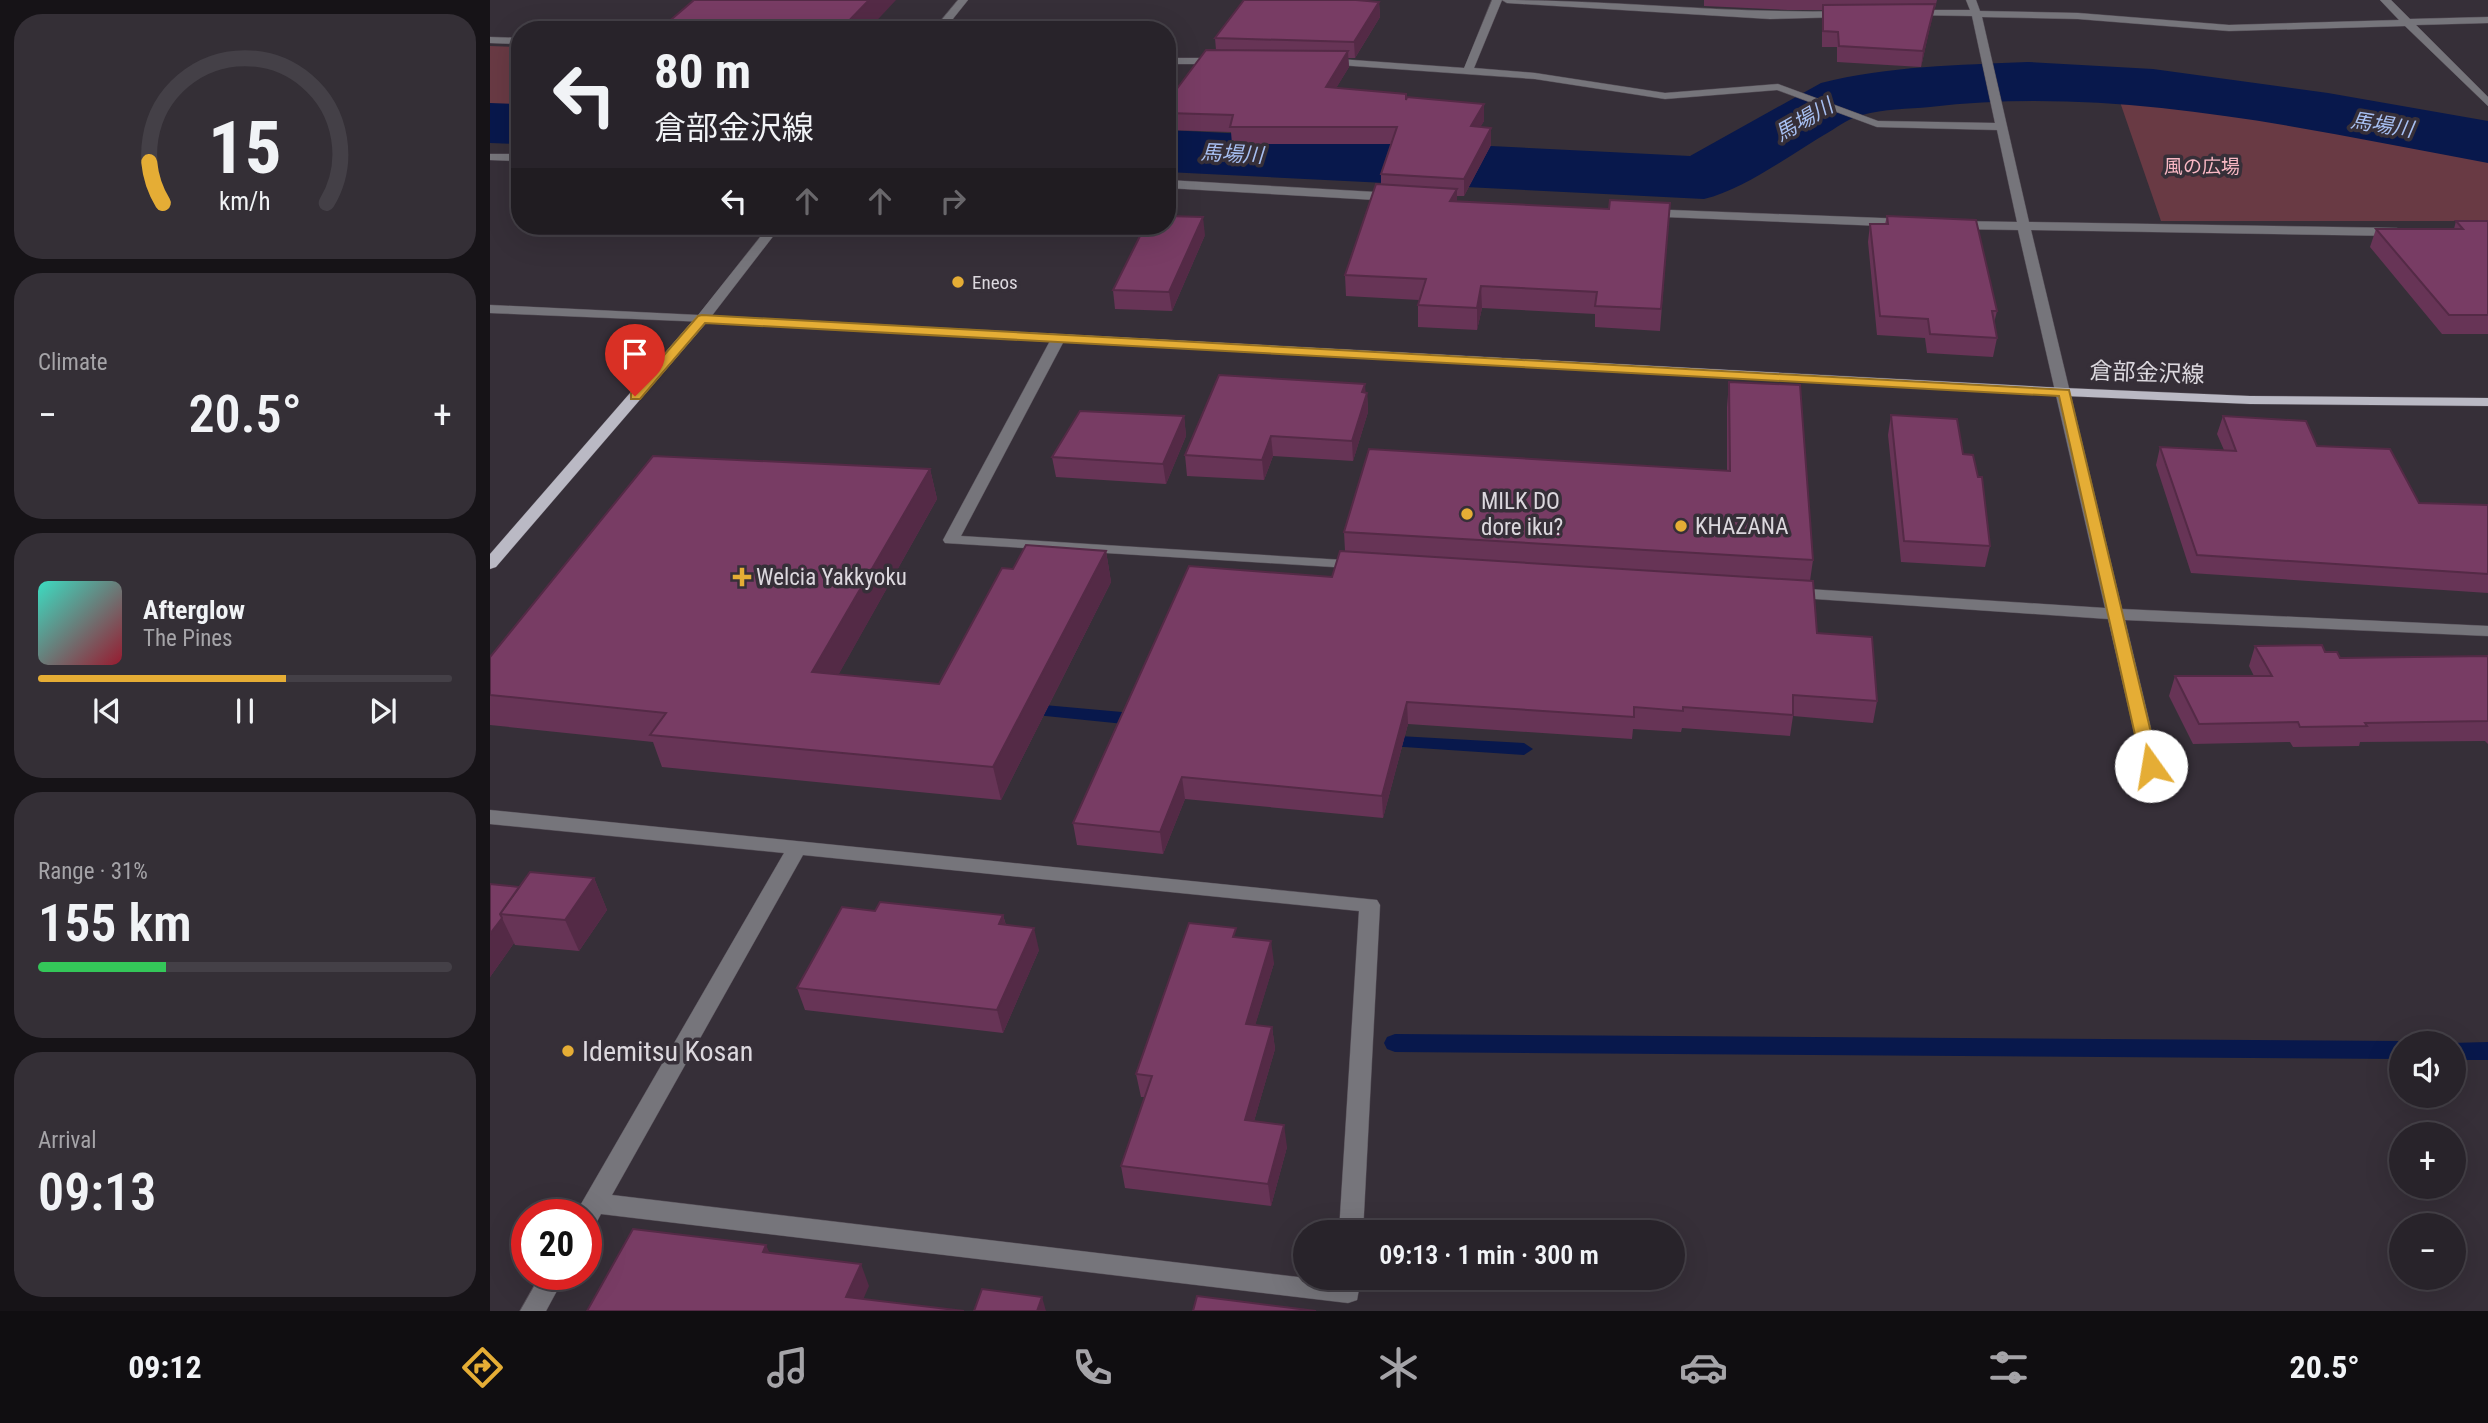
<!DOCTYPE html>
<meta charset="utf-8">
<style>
body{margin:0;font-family:"Roboto Condensed","Noto Sans JP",sans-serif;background:#342f36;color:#f1f3f6;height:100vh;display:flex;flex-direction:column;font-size:26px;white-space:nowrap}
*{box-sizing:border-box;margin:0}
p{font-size:23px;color:#a5a4a8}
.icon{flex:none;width:38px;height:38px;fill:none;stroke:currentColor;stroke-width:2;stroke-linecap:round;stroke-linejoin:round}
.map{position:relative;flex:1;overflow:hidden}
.panel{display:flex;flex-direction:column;gap:14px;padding:14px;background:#161317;width:490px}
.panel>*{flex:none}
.top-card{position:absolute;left:21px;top:21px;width:665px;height:214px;border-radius:28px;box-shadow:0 7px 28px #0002,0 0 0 2px #444047;background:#28232a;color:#f1f3f6;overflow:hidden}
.buttons{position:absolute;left:1899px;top:1031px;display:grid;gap:14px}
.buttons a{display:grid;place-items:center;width:77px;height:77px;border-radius:50%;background:#28232a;box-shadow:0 7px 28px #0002,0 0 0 2px #444047;font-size:35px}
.speed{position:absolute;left:21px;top:1199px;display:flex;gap:14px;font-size:35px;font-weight:700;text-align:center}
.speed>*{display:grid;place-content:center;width:91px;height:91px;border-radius:50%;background:#28232a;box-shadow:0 7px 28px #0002,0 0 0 2px #444047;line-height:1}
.speed .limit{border:10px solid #d22;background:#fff;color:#111}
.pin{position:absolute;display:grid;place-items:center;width:60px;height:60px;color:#fff;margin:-72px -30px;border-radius:50% 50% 50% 0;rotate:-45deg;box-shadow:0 0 7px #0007}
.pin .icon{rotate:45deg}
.me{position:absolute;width:77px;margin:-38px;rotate:347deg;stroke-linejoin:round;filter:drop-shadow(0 0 5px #0008)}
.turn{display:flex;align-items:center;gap:24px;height:147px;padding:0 28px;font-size:32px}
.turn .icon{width:91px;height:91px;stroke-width:2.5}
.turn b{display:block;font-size:49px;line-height:60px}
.lanes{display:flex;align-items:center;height:66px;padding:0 28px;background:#0003;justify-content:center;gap:35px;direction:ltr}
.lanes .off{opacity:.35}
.big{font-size:52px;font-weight:600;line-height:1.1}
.panel .tile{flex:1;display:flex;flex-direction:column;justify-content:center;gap:10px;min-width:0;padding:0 24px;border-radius:28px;background:#342f36}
.panel .dial{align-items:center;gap:0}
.dial svg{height:182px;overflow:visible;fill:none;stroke:#444047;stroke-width:7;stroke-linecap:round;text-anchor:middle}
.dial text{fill:#f1f3f6;stroke:none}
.song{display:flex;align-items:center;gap:21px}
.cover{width:84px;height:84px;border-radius:10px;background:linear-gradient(135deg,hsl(170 70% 55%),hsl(350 70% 35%))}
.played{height:7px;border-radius:4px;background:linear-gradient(90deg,#e5ad35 60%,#444047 60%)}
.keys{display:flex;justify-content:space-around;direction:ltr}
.heat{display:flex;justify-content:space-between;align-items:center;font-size:38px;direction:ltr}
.charge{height:10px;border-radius:5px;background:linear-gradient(90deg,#34c759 31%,#444047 0)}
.trip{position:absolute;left:803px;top:1220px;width:392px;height:70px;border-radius:35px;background:#28232a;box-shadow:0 7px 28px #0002,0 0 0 2px #444047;font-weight:600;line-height:70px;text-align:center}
.dock{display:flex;height:112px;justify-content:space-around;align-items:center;background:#100e11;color:#a5a4a8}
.dock .icon{width:49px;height:49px}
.dock .current{color:#e5ad35}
.dock b{font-size:32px;color:#f1f3f6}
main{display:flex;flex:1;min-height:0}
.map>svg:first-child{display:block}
.green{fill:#693a44}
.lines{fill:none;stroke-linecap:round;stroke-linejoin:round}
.stream{fill:#08184c;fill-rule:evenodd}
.river{fill:#08184c;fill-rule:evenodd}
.minor-casing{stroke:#544d56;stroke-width:1}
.major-casing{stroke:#544d56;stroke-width:1}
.minor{fill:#76757b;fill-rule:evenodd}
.major{fill:#bab9c4;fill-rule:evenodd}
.wall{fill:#673456}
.shaded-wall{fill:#542a46}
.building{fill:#783c64;stroke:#542a46;stroke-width:2}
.route{fill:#e5ad35;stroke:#957022;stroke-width:2}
.poi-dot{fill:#e5ad35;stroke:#362f38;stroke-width:2.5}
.labels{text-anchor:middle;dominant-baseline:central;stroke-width:7;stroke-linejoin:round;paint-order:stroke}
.far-park-label{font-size:19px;fill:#f9b8c4;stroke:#362f38}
.far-poi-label{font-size:19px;fill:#dcd8de;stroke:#362f38;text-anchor:start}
.far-water-label{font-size:21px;font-style:italic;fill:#a7bff1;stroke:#362f38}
.street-label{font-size:23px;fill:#dcd8de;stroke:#362f38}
.poi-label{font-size:23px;fill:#dcd8de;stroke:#362f38;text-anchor:start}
.near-poi-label{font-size:28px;fill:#dcd8de;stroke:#362f38;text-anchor:start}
</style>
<main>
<section class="panel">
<div class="tile dial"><svg viewBox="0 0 100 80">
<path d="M14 69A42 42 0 1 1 86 69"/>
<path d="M14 69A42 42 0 0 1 8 51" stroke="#e5ad35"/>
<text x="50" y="56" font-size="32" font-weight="700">15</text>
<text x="50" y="72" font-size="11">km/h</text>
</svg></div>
<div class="tile"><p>Climate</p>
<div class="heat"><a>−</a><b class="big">20.5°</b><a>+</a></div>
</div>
<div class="tile">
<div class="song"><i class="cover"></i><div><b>Afterglow</b><p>The Pines</p></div></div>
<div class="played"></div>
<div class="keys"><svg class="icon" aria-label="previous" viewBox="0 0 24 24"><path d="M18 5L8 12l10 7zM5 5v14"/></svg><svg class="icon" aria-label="pause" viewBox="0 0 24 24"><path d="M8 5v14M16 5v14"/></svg><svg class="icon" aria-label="next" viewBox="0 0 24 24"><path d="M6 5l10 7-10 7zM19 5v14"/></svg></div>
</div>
<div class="tile"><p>Range · 31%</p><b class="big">155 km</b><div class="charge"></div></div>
<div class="tile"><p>Arrival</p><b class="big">09:13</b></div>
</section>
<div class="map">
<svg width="1998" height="1311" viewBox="0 0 1998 1311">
<rect width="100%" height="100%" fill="#362f38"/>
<g class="green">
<polygon points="0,46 30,47 30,106 26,109 0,108"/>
<polygon points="1630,102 1760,117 1998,162 1998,221 1671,221"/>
</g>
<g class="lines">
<g class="stream">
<polygon points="532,703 654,714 663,720 654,726 526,713 523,709 526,705"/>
<polygon points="891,735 1034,743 1043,749 1034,755 884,745 882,741 884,737"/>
<polygon points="905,1034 1911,1041 1917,1043 1911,1043 1911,1059 905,1052 897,1049 894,1043 897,1037"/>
<polygon points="1998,1042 1998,1060 1964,1060 1961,1043"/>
</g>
<g class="river">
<path d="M1538,62L1663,69L1838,93L1998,121V163C1816,129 1626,85 1440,107C1418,109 1394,109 1372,115C1361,117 1349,126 1339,132C1301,154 1255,189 1214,199L677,172V130L1200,156L1331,83C1398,66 1469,65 1538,62Z"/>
<polygon points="0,103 30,104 30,144 0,143"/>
</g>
<g class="minor-casing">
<g id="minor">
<polygon points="468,0 478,0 454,30 443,30"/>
<polygon points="1002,0 1012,0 984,68 1045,73 1175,93 1288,84 1388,121 1505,123 1482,16 1422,15 1418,14 1418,10 1480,10 1476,0 1486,0 1490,11 1588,13 1739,25 1909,20 1890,0 1901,0 1920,19 1998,17 1998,23 1926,25 1998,97 1998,106 1915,26 1739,31 1588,19 1492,17 1539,222 1907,228 1913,232 1907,236 1541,230 1632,609 1998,626 1998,636 1635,620 1670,766 1661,772 1652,766 1618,619 1296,597 1294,593 1296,589 1302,588 1615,608 1528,230 1466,229 1460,225 1466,221 1527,222 1507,130 1387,127 1287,90 1175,99 1045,79 835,64 830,61 835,58 974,68"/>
<path d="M1012,0C1127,0 1241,14 1356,11L1361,14L1356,17L1280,19L1017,3Z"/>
<polygon points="0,37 30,38 30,44 0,43"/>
<polygon points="677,58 730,58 735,61 730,64 677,64"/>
<polygon points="0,154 30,154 30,161 0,160"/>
<polygon points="677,180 903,193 909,197 903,201 677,188"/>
<polygon points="1155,209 1417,219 1423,223 1417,227 1151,216 1149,213"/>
<polygon points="279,226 291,226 217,322 0,313 0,305 208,315"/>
<polygon points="568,335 575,339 471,536 869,561 875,563 877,566 875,569 455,543 453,540 561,339"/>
<polygon points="0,810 887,900 890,905 873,1232 849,1232 869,911 313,855 122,1195 816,1278 871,1278 867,1300 858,1303 111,1214 105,1225 96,1228 96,1214 86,1214 87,1211 294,853 0,824"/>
<polygon points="51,1274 76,1274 56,1311 30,1311"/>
</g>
</g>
<g class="major-casing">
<polygon id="major" points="212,315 1575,388 1760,396 1998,398 1998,406 1760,404 1575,396 216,323 6,567 0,569 0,554 207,316"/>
</g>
<use href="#minor" class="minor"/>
<use href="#major" class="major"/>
</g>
<g class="wall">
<polygon points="754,0 877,0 876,1 889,2 890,17 865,58 858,58 859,67 846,88 916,98 994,121 990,127 1001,128 1001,145 974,196 967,196 967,201 1119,209 1180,203 1170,331 1105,327 1105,314 992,308 987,330 928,327 928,305 929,300 856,296 855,275 891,184 891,174 901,144 742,144 741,132 677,130 677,102 726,50 725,38"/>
<polygon points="1214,0 1447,0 1445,8 1444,8 1431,67 1347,62 1347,47 1332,47 1332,21 1333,10 1298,10 1214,6"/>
<polygon points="30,196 30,210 26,199"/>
<polygon points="1397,216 1507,311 1504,323 1507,338 1503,357 1437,353 1435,338 1387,335 1378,242 1380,224 1395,224"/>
<polygon points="1966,221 1998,221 1998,334 1952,334 1880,247 1886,229 1964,229"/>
<polygon points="35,226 164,226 158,231 36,227"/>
<polygon points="715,235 682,311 625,309 623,290"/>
<polygon points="1239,382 1323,560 1320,581 1327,633 1387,701 1383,723 1303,716 1300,736 1192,728 1191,732 1143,729 1142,739 918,724 893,818 695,799 673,854 587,845 583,823 842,577 855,551 854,532 1237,471 1237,407"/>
<polygon points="875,393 877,393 878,412 863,461 783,456 774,480 697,476 695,455"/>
<polygon points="1401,415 1473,454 1500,546 1495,567 1411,562 1398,435"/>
<polygon points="694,416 696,436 676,484 566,477 562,457"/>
<polygon points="1733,416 1827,446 1929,503 1998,505 1998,593 1701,573 1666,465 1670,447 1734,450 1727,434"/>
<polygon points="440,469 447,499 348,675 449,684 523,569 616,551 621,582 511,800 172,767 163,742 0,725 0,695"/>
<polygon points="1765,646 1835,652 1850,658 1998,656 1998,744 1995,741 1870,742 1869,746 1803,747 1800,742 1703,744 1679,696 1685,676 1764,676 1759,666"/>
<polygon points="104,878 117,910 89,951 25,945 24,943 0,977 0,884 29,887"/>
<polygon points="385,911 513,915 516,925 549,950 513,1033 315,1010 307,988"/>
<polygon points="748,937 784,963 765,1025 782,1027 785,1049 764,1121 797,1147 781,1206 635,1188 631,1166 655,1097 651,1097 646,1074"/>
</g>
<g class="shaded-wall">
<polygon points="379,0 406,0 378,30 350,30"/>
<polygon points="889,2 890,17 865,58 864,42"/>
<polygon points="1445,4 1442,19 1431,67 1433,51"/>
<polygon points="858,51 859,67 837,103 836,87"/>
<polygon points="994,104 994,121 981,143 981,126"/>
<polygon points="1001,128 1001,145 974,196 974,179"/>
<polygon points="967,189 967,209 960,201"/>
<polygon points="713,217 715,235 682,311 679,292"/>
<polygon points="157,226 164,226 158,231"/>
<polygon points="991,286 992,308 987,330 987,308"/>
<polygon points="875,384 876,398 877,393 878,412 863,461 862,441 872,392"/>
<polygon points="694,416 696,436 676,484 673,464"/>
<polygon points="781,436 783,456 774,480 772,460"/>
<polygon points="440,469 447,499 332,704 322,672"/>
<polygon points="616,551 621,582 511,800 503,767"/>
<polygon points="917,702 918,724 893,818 892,796"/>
<polygon points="692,777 695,799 673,854 670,832"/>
<polygon points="104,878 117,910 89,951 75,920"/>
<polygon points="513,915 519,937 509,924"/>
<polygon points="12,918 24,943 0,977 0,934"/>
<polygon points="544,928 549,950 513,1033 507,1010"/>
<polygon points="781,941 784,963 759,1046 756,1024"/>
<polygon points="782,1027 785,1049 758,1142 755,1120"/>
<polygon points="794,1125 797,1147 781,1206 778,1184"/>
<polygon points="276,1245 286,1267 273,1252"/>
<polygon points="371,1264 379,1286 368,1311 356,1297"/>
<polygon points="552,1297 556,1311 547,1311"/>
</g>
<g class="building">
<polygon points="204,0 379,0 350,30 169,30"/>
<polygon points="754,0 866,0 889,2 864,42 725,38"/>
<polygon points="1445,4 1433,51 1349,46 1348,32 1333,31 1333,5"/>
<polygon points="716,50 858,51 836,87 916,94 916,100 917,97 994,104 981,126 1001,128 974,179 891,174 907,127 740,127 743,115 677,113 677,102"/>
<polygon points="886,184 967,189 960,201 1119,209 1120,200 1180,203 1171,309 1105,306 1107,292 991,286 987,308 928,305 936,279 855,275"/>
<polygon points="677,216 713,217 679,292 623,290 655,226 677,226"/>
<polygon points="1397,216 1486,220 1507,311 1502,311 1507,338 1440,334 1438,319 1390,316 1380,224 1398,224"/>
<polygon points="1966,221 1998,221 1998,315 1959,315 1886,229 1973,229"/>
<polygon points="729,375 875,384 872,392 877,393 862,441 781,436 772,460 695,455"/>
<polygon points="1239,382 1310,385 1323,560 854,532 879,449 1240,471"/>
<polygon points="590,411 694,416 673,464 562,457"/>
<polygon points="1401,415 1467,419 1473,454 1483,455 1488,477 1492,477 1500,546 1414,541"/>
<polygon points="1733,416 1816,421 1827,446 1900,449 1929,503 1998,505 1998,574 1707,555 1670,447 1746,451"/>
<polygon points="163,456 440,469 322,672 449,684 512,568 523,569 536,545 616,551 503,767 160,735 176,713 0,695 0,657"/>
<polygon points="850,551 1323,581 1327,633 1382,637 1387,701 1303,695 1303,715 1193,707 1193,711 1144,707 1144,717 917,702 892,796 692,777 670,832 583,823 699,566 842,577"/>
<polygon points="1832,645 1835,652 1847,652 1850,658 1998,656 1998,721 1875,723 1877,726 1810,727 1808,722 1709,724 1685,676 1782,676 1765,646"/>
<polygon points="40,872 104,878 75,920 10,914"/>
<polygon points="0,884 29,887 10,914 12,918 0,934"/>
<polygon points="390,902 513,915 509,924 544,928 507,1010 307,988 352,907 385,911"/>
<polygon points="699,923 746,928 743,937 781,941 756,1024 782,1027 755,1120 794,1125 778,1184 631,1166 662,1076 646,1074"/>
<polygon points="143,1229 276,1245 273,1252 371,1264 356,1297 474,1311 97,1311"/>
<polygon points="492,1289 552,1297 547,1311 484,1311"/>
<polygon points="707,1296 826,1311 703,1311"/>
</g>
<polygon class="route" points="212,315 1579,390 1669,766 1661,772 1652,766 1569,396 215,323 150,399 141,399 141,393 208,316"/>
<g class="poi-dot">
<circle cx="468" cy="282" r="7"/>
<circle cx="977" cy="514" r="7"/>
<circle cx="1191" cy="526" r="7"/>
<path d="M248.5 566.5h7v7h7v7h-7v7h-7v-7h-7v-7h7z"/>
<circle cx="78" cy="1051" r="7"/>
</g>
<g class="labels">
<g class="far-park-label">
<text x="1712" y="166">風の広場</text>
</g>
<g class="far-poi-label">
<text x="482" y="282">Eneos</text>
</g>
<g class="far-water-label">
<text transform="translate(1314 120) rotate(-30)">馬場川</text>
<text transform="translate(1892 125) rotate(9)">馬場川</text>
<text transform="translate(742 154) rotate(3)">馬場川</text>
</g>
<g class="street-label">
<text transform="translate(1657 373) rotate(2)">倉部金沢線</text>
</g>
<g class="poi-label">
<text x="991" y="501">MILK DO<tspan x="991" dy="26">dore iku?</tspan></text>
<text x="1205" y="526">KHAZANA</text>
<text x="266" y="577">Welcia Yakkyoku</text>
</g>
<g class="near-poi-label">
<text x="92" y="1051">Idemitsu Kosan</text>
</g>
</g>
</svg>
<div class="buttons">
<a><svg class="icon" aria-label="sound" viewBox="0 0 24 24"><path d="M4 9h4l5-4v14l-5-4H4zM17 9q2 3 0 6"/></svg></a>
<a>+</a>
<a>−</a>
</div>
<div class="speed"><div class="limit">20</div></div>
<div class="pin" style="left:145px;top:396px;background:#d93025"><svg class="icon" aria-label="arrive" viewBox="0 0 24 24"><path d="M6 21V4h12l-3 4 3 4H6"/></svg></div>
<svg class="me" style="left:1661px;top:766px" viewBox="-20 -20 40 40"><circle r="19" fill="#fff"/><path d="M0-13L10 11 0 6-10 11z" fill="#e5ad35"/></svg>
<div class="trip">09:13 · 1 min · 300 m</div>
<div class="top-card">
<div class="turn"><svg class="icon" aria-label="left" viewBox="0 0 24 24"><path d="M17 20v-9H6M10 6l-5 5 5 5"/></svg><div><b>80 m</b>倉部金沢線</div></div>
<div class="lanes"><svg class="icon" aria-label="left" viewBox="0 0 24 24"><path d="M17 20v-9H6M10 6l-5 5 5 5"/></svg><svg class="icon off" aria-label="ahead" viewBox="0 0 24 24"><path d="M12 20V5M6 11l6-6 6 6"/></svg><svg class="icon off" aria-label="ahead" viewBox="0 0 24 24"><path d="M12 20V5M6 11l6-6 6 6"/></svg><svg class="icon off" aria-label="right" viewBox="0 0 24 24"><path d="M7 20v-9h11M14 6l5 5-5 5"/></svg></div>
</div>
</div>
</main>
<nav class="dock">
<b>09:12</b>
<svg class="icon current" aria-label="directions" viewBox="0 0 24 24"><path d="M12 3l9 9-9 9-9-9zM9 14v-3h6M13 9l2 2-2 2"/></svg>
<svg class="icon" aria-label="music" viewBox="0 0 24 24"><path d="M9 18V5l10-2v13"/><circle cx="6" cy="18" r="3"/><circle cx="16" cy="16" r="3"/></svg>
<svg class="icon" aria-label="phone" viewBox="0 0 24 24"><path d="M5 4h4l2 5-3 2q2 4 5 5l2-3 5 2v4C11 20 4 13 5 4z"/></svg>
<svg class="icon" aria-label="climate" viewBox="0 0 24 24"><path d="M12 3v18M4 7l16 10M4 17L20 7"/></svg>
<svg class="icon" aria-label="car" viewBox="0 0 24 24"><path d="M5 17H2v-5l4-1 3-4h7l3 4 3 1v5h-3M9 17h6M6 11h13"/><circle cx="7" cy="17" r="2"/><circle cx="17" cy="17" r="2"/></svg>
<svg class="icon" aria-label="filters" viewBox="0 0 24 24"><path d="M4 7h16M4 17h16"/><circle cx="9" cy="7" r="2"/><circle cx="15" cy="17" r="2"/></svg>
<b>20.5°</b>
</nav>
